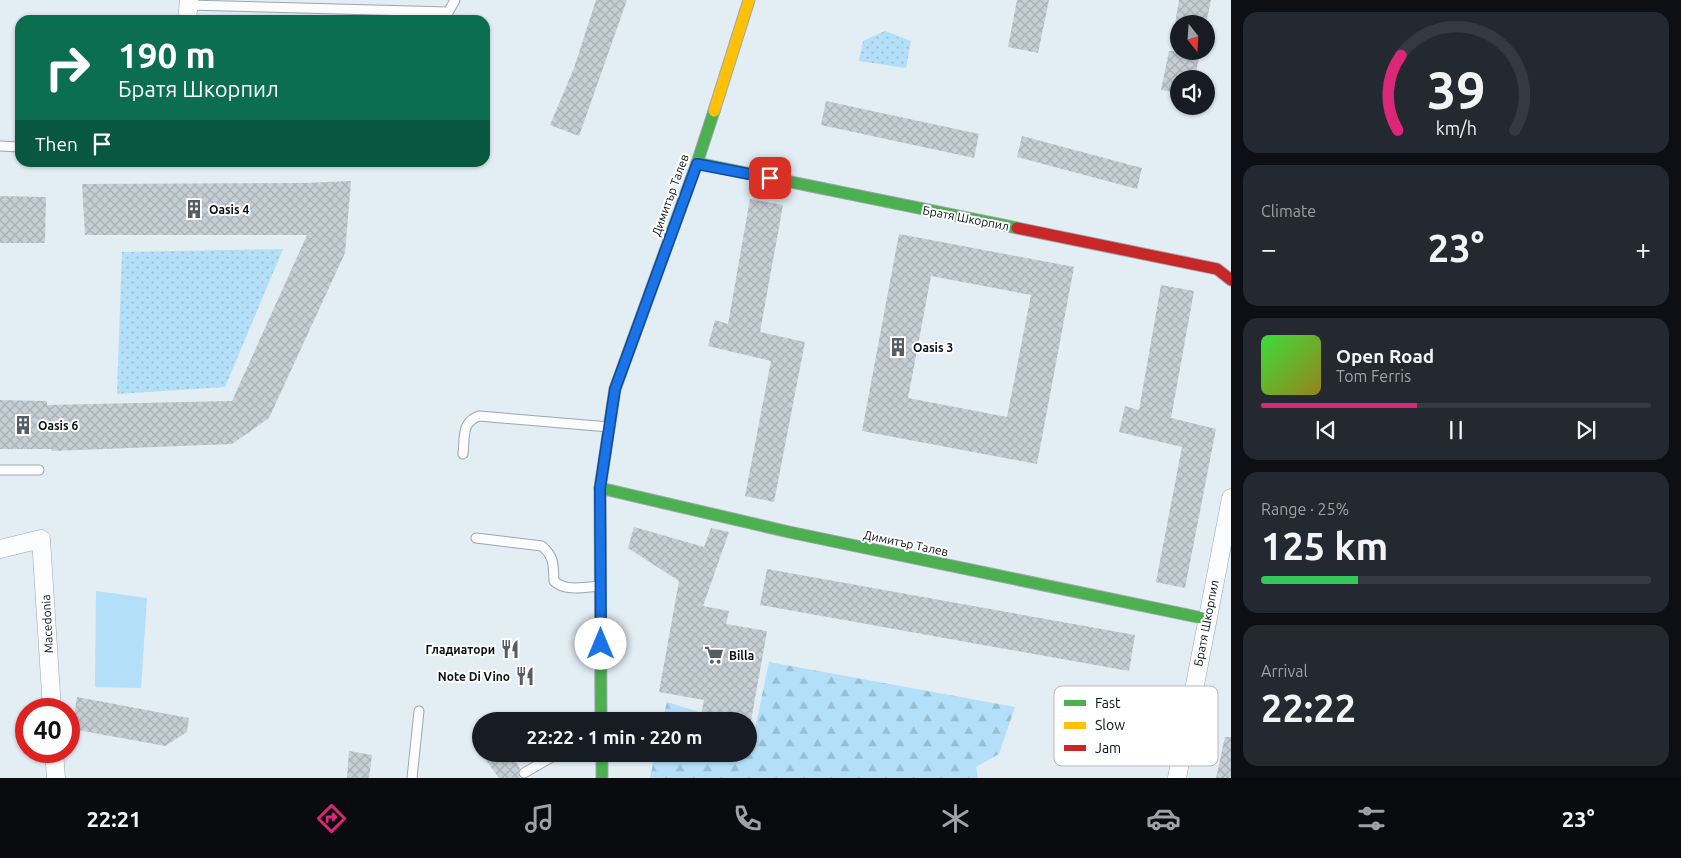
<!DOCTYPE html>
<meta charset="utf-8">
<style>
body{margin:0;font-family:Ubuntu,sans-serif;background:#242831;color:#f1f3f6;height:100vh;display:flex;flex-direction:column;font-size:19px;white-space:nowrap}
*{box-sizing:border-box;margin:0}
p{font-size:16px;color:#9ea1a6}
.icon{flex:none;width:28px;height:28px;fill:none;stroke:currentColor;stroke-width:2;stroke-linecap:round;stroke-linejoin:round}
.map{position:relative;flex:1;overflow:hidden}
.sheet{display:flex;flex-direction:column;gap:12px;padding:12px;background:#0d0f14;width:450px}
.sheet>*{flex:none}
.top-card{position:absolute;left:15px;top:15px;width:475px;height:152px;border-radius:15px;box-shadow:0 1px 4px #0004;background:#0b6e4f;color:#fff;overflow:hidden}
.needle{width:32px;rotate:163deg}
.controls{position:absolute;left:1170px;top:15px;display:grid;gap:10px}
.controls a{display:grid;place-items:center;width:45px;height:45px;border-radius:50%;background:#171b24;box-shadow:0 1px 4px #0004;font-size:25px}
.speed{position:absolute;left:15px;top:698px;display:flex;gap:10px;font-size:25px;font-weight:700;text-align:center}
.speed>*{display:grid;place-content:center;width:65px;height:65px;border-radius:50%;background:#171b24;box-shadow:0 1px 4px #0004;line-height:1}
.speed .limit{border:8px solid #d22;background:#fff;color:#111}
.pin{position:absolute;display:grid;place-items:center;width:42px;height:42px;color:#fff;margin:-21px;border-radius:10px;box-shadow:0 2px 8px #0006}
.me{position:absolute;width:55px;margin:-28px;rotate:0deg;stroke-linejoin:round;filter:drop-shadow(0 0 4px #0008)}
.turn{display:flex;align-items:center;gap:18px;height:105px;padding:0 20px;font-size:22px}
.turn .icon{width:65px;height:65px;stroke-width:2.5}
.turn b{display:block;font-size:35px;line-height:42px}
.then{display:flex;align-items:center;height:48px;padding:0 20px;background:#0003;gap:10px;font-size:19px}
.big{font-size:38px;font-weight:600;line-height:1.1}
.sheet .tile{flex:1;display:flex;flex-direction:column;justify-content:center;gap:8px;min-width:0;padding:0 18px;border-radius:15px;background:#242831}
.sheet .dial{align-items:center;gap:0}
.dial svg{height:130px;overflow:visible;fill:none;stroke:#363941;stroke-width:7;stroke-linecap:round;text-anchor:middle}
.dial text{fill:#f1f3f6;stroke:none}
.song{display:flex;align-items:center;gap:15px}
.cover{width:60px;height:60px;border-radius:8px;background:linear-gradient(135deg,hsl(120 70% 55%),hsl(50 70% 35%))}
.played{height:5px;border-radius:2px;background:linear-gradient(90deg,#db2777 40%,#363941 40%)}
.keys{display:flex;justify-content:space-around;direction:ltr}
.heat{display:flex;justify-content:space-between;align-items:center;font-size:28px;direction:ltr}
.charge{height:8px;border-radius:4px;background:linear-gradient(90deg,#34c759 25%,#363941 0)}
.trip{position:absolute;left:472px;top:712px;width:285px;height:50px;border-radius:25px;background:#171b24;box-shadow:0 1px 4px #0004;font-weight:600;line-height:50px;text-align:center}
.tab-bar{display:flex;height:80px;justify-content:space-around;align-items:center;background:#090b0e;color:#9ea1a6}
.tab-bar .icon{width:35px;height:35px}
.tab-bar .current{color:#db2777}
.tab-bar b{font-size:22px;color:#f1f3f6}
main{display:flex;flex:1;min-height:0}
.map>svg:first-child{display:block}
.forest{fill:url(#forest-firs)}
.park{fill:url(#park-dots)}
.garden{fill:#b3dff8}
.building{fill:url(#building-cross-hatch);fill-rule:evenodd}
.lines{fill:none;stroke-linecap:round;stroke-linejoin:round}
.lane-casing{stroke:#9da7ac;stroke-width:11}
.street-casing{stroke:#9da7ac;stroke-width:19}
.fast-casing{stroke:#9da7ac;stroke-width:13}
.slow-casing{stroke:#9da7ac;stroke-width:13}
.jam-casing{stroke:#9da7ac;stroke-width:13}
.lane{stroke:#fbfcfd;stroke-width:9}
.street{stroke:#fbfcfd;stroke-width:18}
.fast{stroke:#4caf50;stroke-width:11}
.slow{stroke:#ffc107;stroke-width:11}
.jam{stroke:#c62828;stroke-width:11}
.route-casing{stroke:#114b97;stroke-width:12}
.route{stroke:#1a73e8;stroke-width:9}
.labels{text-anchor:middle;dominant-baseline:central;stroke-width:4;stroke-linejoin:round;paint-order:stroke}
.street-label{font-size:12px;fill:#071015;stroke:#fff}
.poi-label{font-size:12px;font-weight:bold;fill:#071015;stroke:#fff;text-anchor:start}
.key{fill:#fff;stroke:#b5b7b9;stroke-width:1}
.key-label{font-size:14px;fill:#071015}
</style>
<main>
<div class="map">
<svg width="1231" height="778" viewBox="0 0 1231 778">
<defs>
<pattern id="forest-firs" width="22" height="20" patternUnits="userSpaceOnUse" patternTransform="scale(1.25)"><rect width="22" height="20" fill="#b3dff8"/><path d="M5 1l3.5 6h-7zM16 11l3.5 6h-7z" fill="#98bed4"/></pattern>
<pattern id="park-dots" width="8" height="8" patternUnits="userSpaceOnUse" patternTransform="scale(1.25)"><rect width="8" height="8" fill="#b3dff8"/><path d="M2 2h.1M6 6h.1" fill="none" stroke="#98bed4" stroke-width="1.8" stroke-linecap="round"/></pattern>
<pattern id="building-cross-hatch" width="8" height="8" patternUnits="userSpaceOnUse" patternTransform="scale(1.25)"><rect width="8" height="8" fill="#c4ced4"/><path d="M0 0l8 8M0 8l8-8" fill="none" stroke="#a7b0b5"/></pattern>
</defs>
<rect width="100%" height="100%" fill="#e2edf4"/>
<g class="forest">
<polygon points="769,662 1015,707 999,754 976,767 978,778 650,778 655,754 749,754 749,728 755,729"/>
<polygon points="667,702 728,721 662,721"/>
</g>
<g class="park">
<polygon points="885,31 911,41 906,68 859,61 863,41"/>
<polygon points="283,249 225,387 117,394 122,252"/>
</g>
<polygon class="garden" points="96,591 147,598 141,688 95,687"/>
<g class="building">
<polygon points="596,0 627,0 579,136 550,125 574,68"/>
<polygon points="1017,0 1049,0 1038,53 1008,47"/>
<polygon points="1179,0 1211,0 1206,24 1175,24"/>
<polygon points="1169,51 1200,51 1195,79 1179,79 1179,93 1161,90"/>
<polygon points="826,101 979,134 974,158 821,125"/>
<polygon points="1022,136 1142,168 1137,189 1017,157"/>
<polygon points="351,181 345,253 269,418 232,444 52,451 52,449 0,449 0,400 47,401 47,405 232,401 307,235 85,235 82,184 304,183"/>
<polygon points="0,196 46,197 45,243 0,243"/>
<polygon points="750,199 783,205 760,332 805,342 774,502 745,496 771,361 708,346 715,320 728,324"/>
<path d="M899,234L1074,267L1037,464L862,431ZM931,276L1031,295L1007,417L908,398Z"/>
<polygon points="1161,285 1194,291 1171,418 1216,429 1185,588 1156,582 1182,447 1119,432 1125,406 1139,410"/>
<polygon points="634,527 704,547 711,528 729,532 703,606 729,611 726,624 767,631 751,721 729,721 701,716 704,700 659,692 679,581 628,548"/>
<polygon points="767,569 1135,635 1129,671 760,605"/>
<polygon points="77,697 189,718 187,732 165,746 72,729"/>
<polygon points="1225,737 1231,737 1231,778 1216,778"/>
<polygon points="349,751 372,755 369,778 347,778"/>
<polygon points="481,754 504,754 508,760 512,757 520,768 518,773 520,778 499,778"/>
</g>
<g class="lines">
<g class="lane-casing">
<g id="lane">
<polyline points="188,5 448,12"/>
<polyline points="444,20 455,0"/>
<polyline points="0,146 20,147"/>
<path d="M463,454C465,438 461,422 479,416L609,427"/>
<polyline points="0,470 39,470"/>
<path d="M476,538L542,546C555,558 553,565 554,581C565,592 586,587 600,586"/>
<polyline points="524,773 557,754"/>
<polyline points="412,778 419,711"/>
</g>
</g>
<g class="street-casing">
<g id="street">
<polyline points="187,20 189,0"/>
<polyline points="0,549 41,539 52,709"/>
<polyline points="54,751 56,778"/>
<polyline points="1177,778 1231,498"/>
</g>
</g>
<g class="fast-casing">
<g id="fast">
<polyline points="697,163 1017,228"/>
<polyline points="600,488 789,532 1207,619"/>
<polyline points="601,721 600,488 615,389 697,163 714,111"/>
<polyline points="602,754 602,778"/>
</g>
</g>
<g class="slow-casing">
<polyline id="slow" points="714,111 749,0"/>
</g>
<g class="jam-casing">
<polyline id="jam" points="1017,228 1217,269 1231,280"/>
</g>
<use href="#lane" class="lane"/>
<use href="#street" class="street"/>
<use href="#fast" class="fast"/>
<use href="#slow" class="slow"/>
<use href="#jam" class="jam"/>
</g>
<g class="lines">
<g class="route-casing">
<polyline id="route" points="601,644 600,488 615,389 697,164 770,178"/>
</g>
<use href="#route" class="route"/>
</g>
<defs>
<g id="building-bare" transform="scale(1.5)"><path d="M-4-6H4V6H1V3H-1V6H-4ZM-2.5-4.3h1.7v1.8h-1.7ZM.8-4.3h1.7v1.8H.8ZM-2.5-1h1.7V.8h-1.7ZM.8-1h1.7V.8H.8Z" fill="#545d63" stroke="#fff" stroke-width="2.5" paint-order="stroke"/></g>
<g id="restaurant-bare" transform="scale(1.5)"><path d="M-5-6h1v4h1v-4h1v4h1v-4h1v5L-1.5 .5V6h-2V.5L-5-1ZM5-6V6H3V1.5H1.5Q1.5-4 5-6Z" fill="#545d63" stroke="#fff" stroke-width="2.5" paint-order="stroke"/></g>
<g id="supermarket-bare" transform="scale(1.5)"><path d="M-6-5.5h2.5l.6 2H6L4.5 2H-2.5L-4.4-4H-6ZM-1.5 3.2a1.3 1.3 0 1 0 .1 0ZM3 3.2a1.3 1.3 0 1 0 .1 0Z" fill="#545d63" stroke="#fff" stroke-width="2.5" paint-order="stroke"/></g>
</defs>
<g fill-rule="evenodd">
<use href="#building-bare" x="194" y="209"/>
<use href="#building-bare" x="898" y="347"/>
<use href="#building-bare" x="23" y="425"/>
<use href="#restaurant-bare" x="510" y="649"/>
<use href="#supermarket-bare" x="714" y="655"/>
<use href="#restaurant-bare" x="525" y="676"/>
</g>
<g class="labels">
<g class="street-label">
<text transform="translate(670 195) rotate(-70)">Димитър Талев</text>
<text transform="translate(966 218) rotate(11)">Братя Шкорпил</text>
<text transform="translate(906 543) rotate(12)">Димитър Талев</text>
<text transform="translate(1206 623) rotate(-79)">Братя Шкорпил</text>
<text transform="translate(47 624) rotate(-93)">Macedonia</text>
</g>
<g class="poi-label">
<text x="209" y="209">Oasis 4</text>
<text x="913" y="347">Oasis 3</text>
<text x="38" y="425">Oasis 6</text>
<text x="495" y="649" text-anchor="end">Гладиатори</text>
<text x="729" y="655">Billa</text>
<text x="510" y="676" text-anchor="end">Note Di Vino</text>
</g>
</g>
<rect x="1054" y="686" width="164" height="80" rx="8" class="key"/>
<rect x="1064" y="700" width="22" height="6" fill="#4caf50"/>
<rect x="1064" y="722" width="22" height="7" fill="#ffc107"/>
<rect x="1064" y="745" width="22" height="6" fill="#c62828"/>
<g class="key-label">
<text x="1095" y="708">Fast</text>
<text x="1095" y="730">Slow</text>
<text x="1095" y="753">Jam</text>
</g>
</svg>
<div class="controls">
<a><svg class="needle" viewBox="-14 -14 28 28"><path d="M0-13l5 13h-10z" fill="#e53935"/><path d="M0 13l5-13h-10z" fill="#9ea1a6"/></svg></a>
<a><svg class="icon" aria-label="sound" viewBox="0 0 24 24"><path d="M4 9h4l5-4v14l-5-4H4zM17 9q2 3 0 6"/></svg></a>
</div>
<div class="speed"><div class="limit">40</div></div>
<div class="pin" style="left:770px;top:178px;background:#d93025"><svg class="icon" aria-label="arrive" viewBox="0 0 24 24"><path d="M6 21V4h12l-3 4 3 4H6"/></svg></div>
<svg class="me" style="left:601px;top:644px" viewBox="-20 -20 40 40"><circle r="19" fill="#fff"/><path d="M0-13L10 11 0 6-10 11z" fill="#1a73e8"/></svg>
<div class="trip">22:22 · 1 min · 220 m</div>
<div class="top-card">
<div class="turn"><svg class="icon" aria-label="right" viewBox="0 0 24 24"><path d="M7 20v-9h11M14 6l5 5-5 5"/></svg><div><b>190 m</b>Братя Шкорпил</div></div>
<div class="then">Then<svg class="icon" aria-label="arrive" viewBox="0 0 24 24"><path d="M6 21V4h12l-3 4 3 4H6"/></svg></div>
</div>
</div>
<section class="sheet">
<div class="tile dial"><svg viewBox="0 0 100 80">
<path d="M14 69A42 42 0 1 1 86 69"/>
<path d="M14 69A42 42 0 0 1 16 23" stroke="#db2777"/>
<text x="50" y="56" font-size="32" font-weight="700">39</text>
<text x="50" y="72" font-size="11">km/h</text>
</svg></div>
<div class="tile"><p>Climate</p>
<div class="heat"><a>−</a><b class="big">23°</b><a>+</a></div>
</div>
<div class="tile">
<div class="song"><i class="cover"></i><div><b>Open Road</b><p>Tom Ferris</p></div></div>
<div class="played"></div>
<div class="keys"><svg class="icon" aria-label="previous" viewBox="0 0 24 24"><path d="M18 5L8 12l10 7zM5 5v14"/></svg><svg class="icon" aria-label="pause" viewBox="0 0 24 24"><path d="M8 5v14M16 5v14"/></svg><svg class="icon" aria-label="next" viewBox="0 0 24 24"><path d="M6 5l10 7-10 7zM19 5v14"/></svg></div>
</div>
<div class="tile"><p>Range · 25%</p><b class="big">125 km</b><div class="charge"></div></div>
<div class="tile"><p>Arrival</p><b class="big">22:22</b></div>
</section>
</main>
<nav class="tab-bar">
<b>22:21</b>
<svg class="icon current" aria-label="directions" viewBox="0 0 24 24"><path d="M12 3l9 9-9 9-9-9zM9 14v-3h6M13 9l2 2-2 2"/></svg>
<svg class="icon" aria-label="music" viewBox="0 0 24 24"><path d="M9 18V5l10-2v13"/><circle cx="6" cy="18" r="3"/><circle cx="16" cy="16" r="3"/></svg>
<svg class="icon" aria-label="phone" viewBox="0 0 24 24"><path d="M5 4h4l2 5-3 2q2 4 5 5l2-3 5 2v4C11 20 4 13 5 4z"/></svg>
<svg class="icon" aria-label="climate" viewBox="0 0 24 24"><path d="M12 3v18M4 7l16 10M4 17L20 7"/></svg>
<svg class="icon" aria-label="car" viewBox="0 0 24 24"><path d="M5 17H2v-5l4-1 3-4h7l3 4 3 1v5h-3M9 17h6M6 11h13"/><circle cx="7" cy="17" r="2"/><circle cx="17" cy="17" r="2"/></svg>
<svg class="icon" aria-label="filters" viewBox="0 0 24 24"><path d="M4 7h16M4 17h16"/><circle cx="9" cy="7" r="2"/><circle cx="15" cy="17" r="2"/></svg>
<b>23°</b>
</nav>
